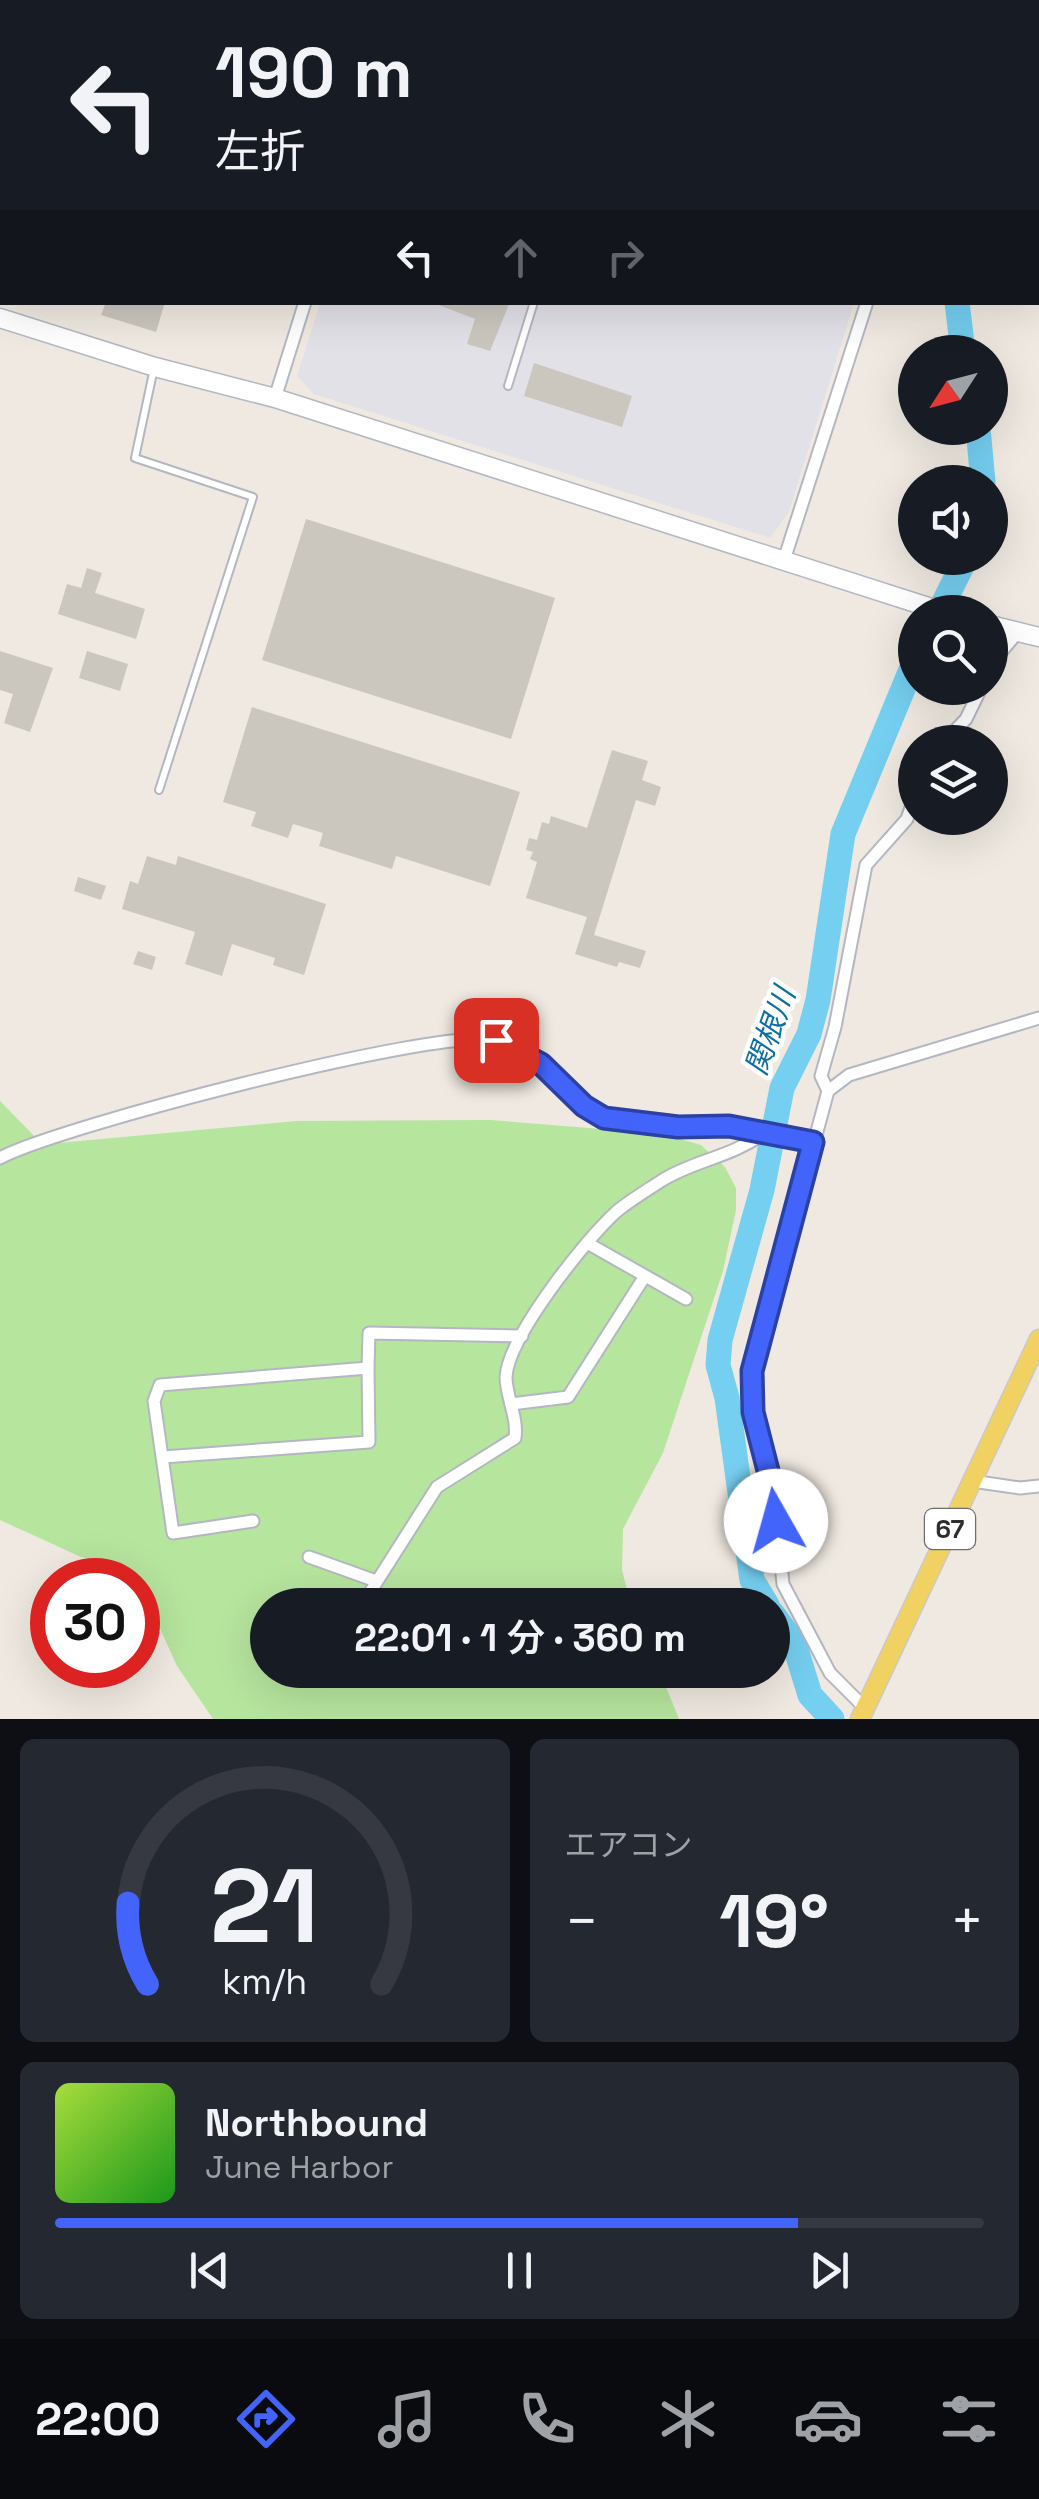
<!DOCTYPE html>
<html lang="ja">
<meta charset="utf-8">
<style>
body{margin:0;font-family:"Space Grotesk","Noto Sans JP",sans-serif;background:#242831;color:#f1f3f6;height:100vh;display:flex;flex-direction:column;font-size:38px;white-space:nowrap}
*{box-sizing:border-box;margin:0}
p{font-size:32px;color:#9ea1a6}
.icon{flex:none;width:55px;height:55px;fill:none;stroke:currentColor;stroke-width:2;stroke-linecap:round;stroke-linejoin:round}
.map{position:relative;height:1719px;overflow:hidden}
.panel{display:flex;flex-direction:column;gap:20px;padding:20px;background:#0d0f14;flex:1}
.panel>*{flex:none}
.top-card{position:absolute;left:0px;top:0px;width:1040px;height:305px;box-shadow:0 10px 40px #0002;background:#171b24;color:#f1f3f6;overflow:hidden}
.needle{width:65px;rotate:234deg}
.fabs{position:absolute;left:898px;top:335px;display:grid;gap:20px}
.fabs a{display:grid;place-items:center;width:110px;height:110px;border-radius:50%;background:#171b24;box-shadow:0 10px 40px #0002;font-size:50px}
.speed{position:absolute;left:30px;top:1558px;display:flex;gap:20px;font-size:50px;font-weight:700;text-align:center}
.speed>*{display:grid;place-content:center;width:130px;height:130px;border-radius:50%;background:#171b24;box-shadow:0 10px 40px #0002;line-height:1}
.speed .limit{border:15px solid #d22;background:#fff;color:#111}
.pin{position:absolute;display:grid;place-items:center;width:85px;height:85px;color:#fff;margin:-42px;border-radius:20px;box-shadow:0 5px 15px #0006}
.me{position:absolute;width:110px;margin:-55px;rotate:353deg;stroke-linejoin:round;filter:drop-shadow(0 0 8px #0008)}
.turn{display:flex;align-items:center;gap:35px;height:210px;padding:0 50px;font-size:45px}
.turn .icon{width:130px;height:130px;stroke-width:2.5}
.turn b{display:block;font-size:70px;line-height:85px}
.lanes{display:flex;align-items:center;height:95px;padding:0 50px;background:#0003;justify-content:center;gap:50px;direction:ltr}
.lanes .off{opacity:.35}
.big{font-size:75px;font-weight:600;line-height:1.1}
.panel .tile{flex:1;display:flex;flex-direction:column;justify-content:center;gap:15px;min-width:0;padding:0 35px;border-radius:15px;background:#242831}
.panel .dial{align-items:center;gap:0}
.dial svg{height:260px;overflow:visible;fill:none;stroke:#363941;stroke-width:7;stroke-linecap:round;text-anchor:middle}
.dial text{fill:#f1f3f6;stroke:none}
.song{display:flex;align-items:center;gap:30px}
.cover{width:120px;height:120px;border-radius:15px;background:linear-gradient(135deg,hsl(80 70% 55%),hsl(120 70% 35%))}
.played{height:10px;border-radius:5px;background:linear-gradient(90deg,#4264fb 80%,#363941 80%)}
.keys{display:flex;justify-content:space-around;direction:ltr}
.heat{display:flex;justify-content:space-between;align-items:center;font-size:55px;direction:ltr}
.panel .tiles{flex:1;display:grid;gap:20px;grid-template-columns:1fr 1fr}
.tile:last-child{grid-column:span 2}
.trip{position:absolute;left:250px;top:1588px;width:540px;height:100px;border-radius:50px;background:#171b24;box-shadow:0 10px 40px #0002;font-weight:600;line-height:100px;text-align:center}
.tabs{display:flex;height:160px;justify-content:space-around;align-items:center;background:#090b0e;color:#9ea1a6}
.tabs .icon{width:70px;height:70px}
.tabs .selected{color:#4264fb}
.tabs b{font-size:45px;color:#f1f3f6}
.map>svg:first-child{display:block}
.industrial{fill:#e3e1e8}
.green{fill:#b6e59e}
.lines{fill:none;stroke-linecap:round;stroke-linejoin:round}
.river{stroke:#75cff0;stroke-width:25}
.building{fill:#cbc7bf}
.lane-casing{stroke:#b4b7c1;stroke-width:10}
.street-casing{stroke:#b4b7c1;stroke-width:15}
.secondary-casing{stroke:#b4b7c1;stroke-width:21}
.primary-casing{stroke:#c9c9c9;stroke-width:21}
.lane{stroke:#fff;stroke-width:6}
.street{stroke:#fff;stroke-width:11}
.secondary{stroke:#fff;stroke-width:18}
.primary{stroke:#f2d163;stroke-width:18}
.route-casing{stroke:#2b41a3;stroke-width:25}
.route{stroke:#4264fb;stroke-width:18}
.labels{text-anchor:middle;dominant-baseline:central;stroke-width:9;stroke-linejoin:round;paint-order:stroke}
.shield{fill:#fff;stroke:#6d6d6d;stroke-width:2.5}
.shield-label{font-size:25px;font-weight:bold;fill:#2e2e2e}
.water-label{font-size:30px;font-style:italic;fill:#0d6fa3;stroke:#fff}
</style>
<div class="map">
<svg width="1039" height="1719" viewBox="0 0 1039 1719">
<rect width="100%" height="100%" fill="#efe9e1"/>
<g class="industrial">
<rect x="414" y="0" width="469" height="2"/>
<polygon points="320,303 854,303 789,512 770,538 314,394 297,376"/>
</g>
<polygon class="green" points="0,1101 37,1139 58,1143 296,1121 490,1120 663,1134 701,1145 725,1167 736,1188 736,1210 723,1271 663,1453 623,1529 622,1570 631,1605 268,1605 268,1670 659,1670 679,1719 213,1719 177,1666 138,1580 122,1569 81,1557 0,1520"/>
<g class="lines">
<g class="river">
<polyline points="1038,161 1039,159"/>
<polyline points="957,302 963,352"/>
<polyline points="978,428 983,482"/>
<polyline points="939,612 966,558"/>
<polyline points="767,1605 752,1580 727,1398 718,1365 720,1340 762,1190 782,1088 809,1034 818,1000 843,834 915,660"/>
<polyline points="772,1613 794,1643 810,1695 832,1719"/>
</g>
</g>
<g class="building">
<polygon points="106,302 165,302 156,332 101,315"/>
<polygon points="431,302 510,302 490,351 467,344 475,319"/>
<polygon points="534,363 632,396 622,427 524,396"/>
<polygon points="306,519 555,598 511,739 262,660"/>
<polygon points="87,568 102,573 95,593 145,609 136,639 58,614 67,584 81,588"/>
<polygon points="0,651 53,668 30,732 4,723 13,694 0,690"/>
<polygon points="87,651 128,664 120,691 79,678"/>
<polygon points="252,707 520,792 490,886 396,856 392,869 319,846 323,833 293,824 288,838 251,826 256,812 223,802"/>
<polygon points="612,750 648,761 642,780 661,787 655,806 636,800 594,935 646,951 640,968 619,962 617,967 575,954 587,917 526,898 537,862 530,859 533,852 526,850 529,838 537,840 542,822 549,824 551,816 587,828"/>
<polygon points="147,856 176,865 178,856 326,904 304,975 273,965 275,958 232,944 222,976 185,964 195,932 122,909 130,881 138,884"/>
<polygon points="78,877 106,886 101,900 74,891"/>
<polygon points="138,951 156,957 152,970 133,964"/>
</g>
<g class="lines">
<g class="lane-casing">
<g id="lane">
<polyline points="627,2 627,0"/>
<polyline points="154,368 135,458 253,497 159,790"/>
<polyline points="508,386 534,302"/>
</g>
</g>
<g class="street-casing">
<g id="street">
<polyline points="892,0 892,2"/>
<polyline points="400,2 401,0"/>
<polyline points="275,398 305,302"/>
<polyline points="784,560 867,302"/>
<polyline points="990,665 1018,632"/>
<polyline points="944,742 966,719 981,688"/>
<polyline points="828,1091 821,1076 835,1027 866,865 907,819 915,796"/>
<path d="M0,1158C57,1127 436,1028 492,1040C542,1050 560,1099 603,1117C639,1133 685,1124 723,1126C753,1127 784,1137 813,1142"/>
<polyline points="589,1244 686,1299"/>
<polyline points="511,1404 568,1397 645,1276"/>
<polyline points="163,1457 369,1442 368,1368"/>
<polyline points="972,1481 1020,1488 1039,1486"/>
<polyline points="253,1521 173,1533 154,1401 160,1385 368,1368 369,1333 522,1336"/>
<polyline points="309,1557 376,1581"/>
<path d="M362,1605L437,1487L515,1438C518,1417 506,1397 506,1377C508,1337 586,1239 616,1212C629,1201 646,1191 661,1181C694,1160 730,1158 764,1133"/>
<polyline points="865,1708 830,1673 783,1584 774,1494 753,1412 752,1371 828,1091 849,1075 1039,1018"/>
</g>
</g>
<g class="secondary-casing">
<g id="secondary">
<polyline points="0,318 155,367 275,398 944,612"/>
<polyline points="990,625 1039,637"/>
</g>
</g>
<g class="primary-casing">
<polyline id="primary" points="860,1719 1039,1339"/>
</g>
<use href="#lane" class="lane"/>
<use href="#street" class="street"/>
<use href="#secondary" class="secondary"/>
<use href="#primary" class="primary"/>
</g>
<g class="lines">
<g class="route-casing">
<polyline id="route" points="496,1040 541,1064 584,1106 604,1118 678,1127 729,1126 813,1142 752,1371 753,1412 774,1494 776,1521"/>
</g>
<use href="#route" class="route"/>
</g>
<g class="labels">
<rect class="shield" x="925" y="1509" width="50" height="40" rx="8"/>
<g class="shield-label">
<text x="950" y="1529">67</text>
</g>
<g class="water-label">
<text transform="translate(770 1031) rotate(-70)">関根川</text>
</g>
</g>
</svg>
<div class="fabs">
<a><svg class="needle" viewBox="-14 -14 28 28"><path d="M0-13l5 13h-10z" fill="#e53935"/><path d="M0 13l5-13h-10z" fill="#9ea1a6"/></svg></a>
<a><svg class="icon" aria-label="sound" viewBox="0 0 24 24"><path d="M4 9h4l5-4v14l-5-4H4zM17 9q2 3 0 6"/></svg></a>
<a><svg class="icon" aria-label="search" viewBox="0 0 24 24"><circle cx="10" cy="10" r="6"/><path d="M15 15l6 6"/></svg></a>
<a><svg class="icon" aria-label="layers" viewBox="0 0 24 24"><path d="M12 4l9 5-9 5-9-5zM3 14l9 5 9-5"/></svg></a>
</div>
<div class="speed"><div class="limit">30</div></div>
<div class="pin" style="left:496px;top:1040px;background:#d93025"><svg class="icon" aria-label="arrive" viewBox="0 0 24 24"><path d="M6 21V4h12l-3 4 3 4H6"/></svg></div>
<svg class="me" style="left:776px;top:1521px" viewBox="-20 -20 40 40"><circle r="19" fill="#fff"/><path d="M0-13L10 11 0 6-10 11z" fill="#4264fb"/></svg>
<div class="trip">22:01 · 1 分 · 360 m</div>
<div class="top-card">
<div class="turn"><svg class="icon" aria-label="left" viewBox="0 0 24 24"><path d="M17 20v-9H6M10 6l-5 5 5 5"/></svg><div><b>190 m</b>左折</div></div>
<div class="lanes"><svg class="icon" aria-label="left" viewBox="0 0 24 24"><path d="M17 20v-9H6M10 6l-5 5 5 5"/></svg><svg class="icon off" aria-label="ahead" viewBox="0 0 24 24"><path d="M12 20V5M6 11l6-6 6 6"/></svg><svg class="icon off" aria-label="right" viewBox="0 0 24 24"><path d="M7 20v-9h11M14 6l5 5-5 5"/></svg></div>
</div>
</div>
<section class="panel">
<div class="tiles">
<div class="tile dial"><svg viewBox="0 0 100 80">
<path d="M14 69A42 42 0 1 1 86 69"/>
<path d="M14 69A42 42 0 0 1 8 44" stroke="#4264fb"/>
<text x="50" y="56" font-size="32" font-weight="700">21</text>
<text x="50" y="72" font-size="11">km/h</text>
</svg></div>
<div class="tile"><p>エアコン</p>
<div class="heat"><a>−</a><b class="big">19°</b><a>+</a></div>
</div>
<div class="tile">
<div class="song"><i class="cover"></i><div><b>Northbound</b><p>June Harbor</p></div></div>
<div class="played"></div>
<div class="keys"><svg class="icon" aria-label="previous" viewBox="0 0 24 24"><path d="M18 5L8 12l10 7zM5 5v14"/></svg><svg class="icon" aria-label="pause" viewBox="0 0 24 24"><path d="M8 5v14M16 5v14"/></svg><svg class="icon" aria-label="next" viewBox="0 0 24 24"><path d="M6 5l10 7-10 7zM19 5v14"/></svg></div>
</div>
</div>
</section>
<nav class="tabs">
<b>22:00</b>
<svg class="icon selected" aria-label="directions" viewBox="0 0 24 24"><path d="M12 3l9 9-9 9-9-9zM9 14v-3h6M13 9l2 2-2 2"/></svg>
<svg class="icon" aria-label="music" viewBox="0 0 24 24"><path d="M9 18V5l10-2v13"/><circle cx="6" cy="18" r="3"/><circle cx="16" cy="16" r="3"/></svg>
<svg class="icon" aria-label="phone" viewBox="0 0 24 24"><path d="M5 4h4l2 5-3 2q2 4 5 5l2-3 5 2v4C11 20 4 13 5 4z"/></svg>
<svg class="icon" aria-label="climate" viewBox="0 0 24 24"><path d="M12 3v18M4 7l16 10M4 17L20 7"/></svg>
<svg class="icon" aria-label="car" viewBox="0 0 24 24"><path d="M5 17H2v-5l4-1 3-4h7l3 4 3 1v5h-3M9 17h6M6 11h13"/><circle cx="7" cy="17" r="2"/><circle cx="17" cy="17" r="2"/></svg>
<svg class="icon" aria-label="filters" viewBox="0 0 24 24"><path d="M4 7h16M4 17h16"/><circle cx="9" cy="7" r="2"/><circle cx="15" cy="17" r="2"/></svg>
</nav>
